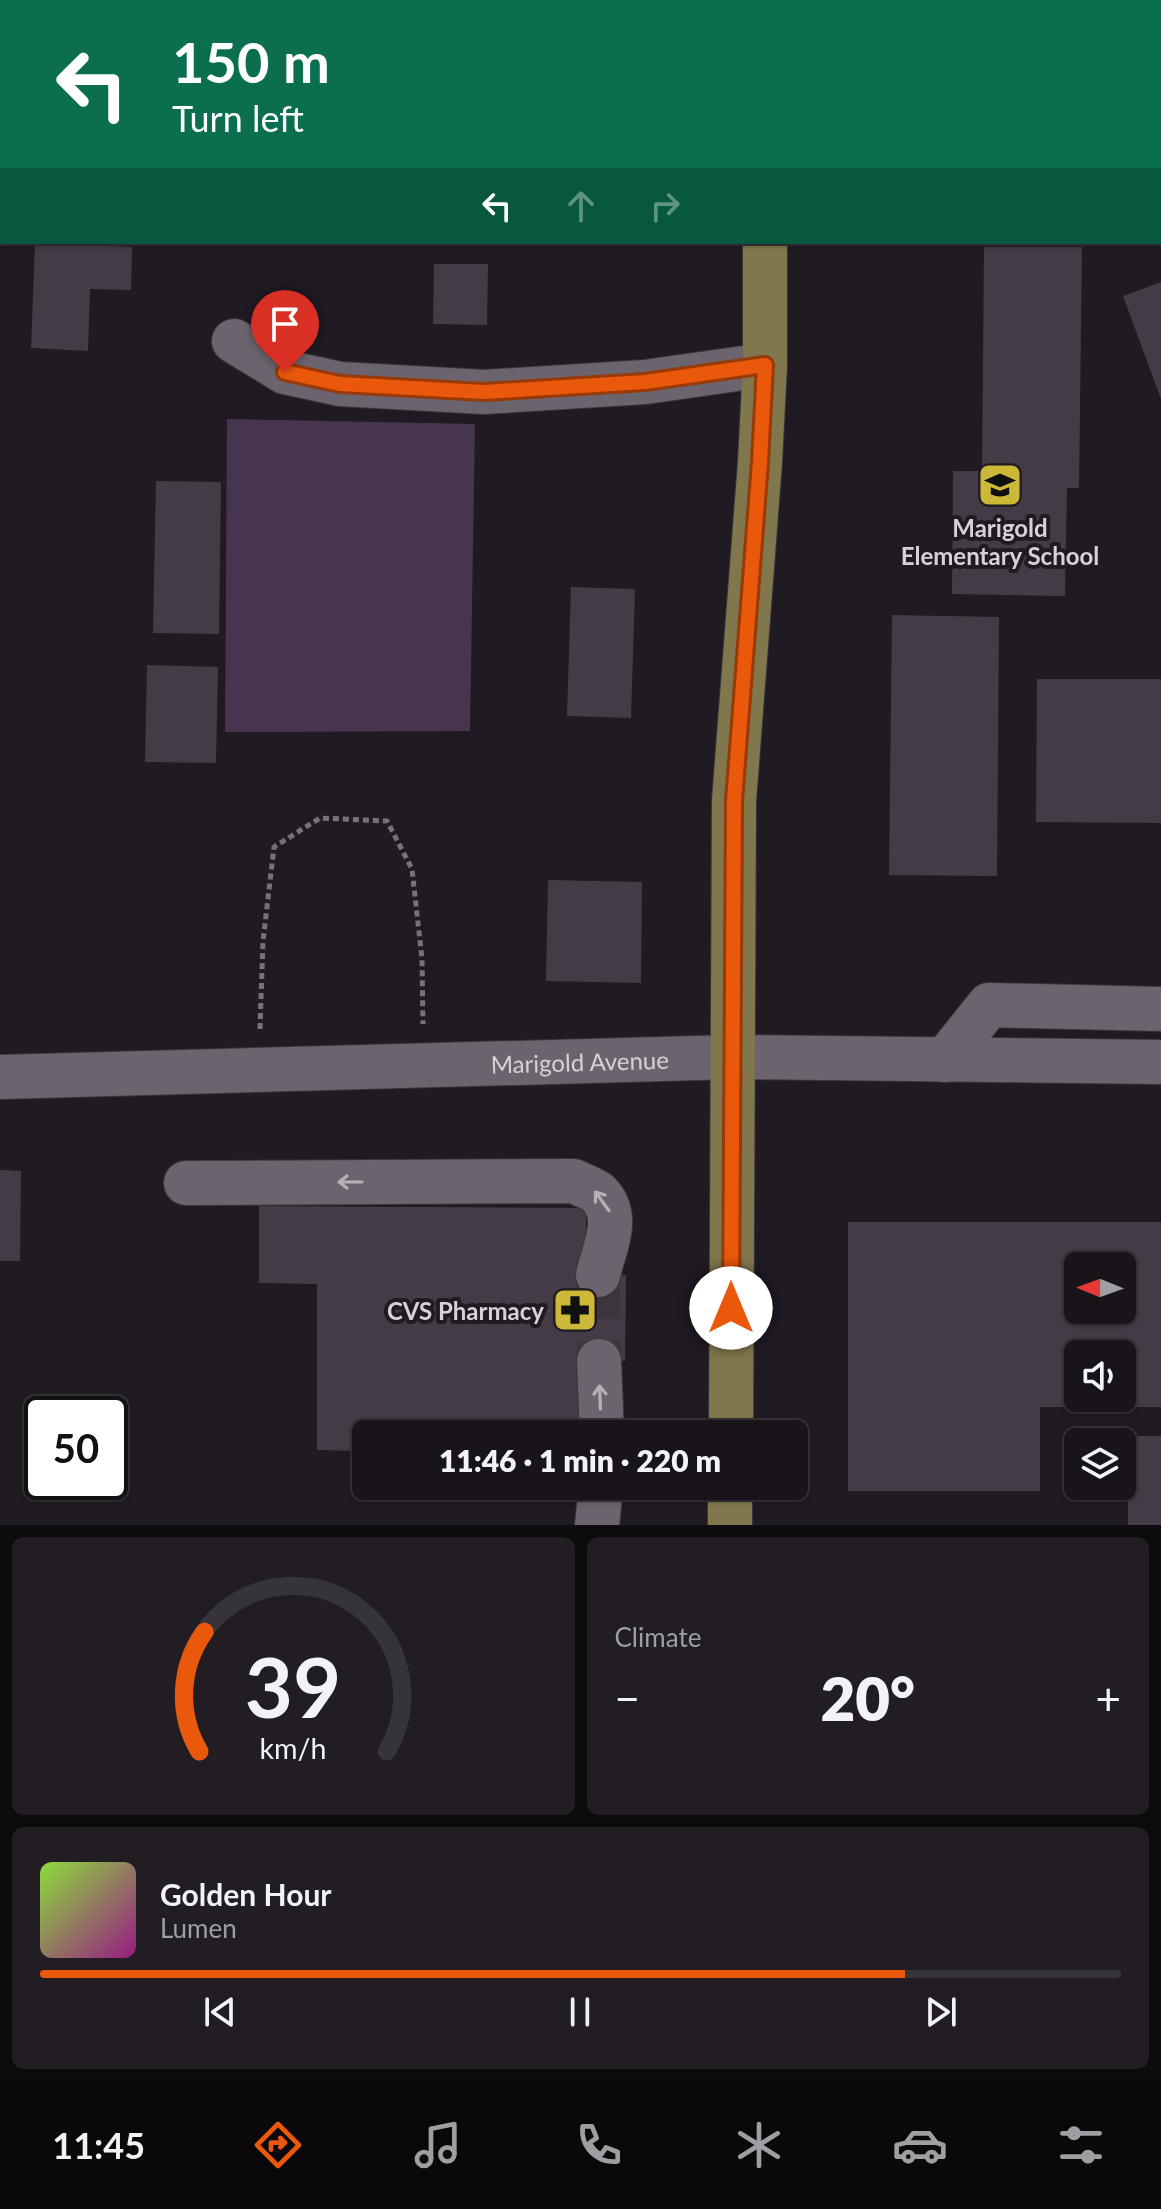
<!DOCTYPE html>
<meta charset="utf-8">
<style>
body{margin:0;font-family:Lato,sans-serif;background:#211d23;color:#f1f3f6;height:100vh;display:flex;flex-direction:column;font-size:30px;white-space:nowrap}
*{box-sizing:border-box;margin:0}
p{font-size:26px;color:#9f9ea2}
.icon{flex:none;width:44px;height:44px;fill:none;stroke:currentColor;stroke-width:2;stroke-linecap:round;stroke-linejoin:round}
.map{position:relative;height:1525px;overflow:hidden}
.sheet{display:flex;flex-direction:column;gap:12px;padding:12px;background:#0d0b0e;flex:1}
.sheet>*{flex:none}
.top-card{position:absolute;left:0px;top:0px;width:1162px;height:244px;box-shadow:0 2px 6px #0004,0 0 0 2px #363339;background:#0b6e4f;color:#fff;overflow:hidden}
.needle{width:52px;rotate:271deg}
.tools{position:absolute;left:1064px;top:1252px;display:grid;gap:16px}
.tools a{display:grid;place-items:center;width:72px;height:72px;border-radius:12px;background:#18141a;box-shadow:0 2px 6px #0004,0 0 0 2px #363339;font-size:40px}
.speed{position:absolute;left:24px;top:1396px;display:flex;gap:16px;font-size:40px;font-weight:700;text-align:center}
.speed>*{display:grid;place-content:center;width:104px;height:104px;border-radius:50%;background:#18141a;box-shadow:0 2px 6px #0004,0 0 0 2px #363339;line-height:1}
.speed .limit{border:4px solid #111;border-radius:12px;background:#fff;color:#111}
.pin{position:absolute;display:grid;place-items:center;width:68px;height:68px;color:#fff;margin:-82px -34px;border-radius:50% 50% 50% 0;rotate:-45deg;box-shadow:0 0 8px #0007}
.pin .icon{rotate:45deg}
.me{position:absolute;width:88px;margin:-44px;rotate:0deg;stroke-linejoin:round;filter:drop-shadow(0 0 6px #0008)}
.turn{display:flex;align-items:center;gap:28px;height:168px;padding:0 40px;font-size:36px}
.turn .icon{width:104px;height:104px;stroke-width:2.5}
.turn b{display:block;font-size:56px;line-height:68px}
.lanes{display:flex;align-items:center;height:76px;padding:0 40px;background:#0003;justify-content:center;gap:40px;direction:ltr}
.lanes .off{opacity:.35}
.big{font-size:60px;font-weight:800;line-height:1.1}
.sheet .tile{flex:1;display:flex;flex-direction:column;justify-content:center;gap:12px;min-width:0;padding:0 28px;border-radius:12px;background:#211d23}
.sheet .dial{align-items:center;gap:0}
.dial svg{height:208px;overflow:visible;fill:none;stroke:#363339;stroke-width:7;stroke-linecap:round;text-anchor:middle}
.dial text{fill:#f1f3f6;stroke:none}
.song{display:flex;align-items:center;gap:24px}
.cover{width:96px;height:96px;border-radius:12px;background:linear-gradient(135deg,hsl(90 70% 55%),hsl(310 70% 35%))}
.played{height:8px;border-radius:4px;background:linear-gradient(90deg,#ea580c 80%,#363339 80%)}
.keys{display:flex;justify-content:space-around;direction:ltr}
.heat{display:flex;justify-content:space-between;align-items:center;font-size:44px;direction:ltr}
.sheet .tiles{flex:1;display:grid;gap:12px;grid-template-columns:1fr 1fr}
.tile:last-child{grid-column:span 2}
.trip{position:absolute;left:352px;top:1420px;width:456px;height:80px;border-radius:12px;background:#18141a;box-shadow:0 2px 6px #0004,0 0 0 2px #363339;font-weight:800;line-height:80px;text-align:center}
.dock{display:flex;height:128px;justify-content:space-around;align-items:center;background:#0a080a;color:#9f9ea2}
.dock .icon{width:56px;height:56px}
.dock .selected{color:#ea580c}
.dock b{font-size:36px;color:#f1f3f6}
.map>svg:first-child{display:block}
.green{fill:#47344f}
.building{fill:#433c46;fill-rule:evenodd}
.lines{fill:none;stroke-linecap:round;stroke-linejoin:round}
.minor-tunnel{stroke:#3b363e;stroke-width:44;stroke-dasharray:44 22;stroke-linecap:butt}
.minor-casing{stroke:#3b363d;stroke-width:46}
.major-casing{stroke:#3b363d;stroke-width:46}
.path{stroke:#77727a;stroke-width:5;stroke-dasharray:6 4;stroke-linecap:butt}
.minor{stroke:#6b646e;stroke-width:44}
.major{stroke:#81774c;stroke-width:44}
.oneway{stroke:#b6b1b8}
.route-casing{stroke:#983908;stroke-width:20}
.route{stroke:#ea580c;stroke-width:14}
.labels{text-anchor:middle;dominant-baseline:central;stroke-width:8;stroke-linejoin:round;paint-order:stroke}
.poi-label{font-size:24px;font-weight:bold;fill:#d6d2d8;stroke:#201a23}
.street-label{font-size:24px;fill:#d6d2d8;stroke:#201a23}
</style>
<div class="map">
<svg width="1161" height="1525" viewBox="0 0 1161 1525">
<rect width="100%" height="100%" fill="#201a23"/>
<polygon class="green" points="227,419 475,424 470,731 225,732"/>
<g class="building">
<polygon points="35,243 132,247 131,290 90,289 88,351 31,348"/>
<polygon points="984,247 1082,247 1079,488 1067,488 1065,596 952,594 953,471 982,471"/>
<polygon points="434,264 488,264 487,325 433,324"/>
<polygon points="1161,282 1161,399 1123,296"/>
<polygon points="156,481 221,482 219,634 153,633"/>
<polygon points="571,587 635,589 631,718 567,716"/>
<polygon points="892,615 999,617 997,876 889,875"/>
<polygon points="147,665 218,667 216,763 145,762"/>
<polygon points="1037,679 1161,679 1161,823 1036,822"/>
<polygon points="548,880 642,882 641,983 546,981"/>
<polygon points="0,1170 21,1171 20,1261 0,1261"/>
<polygon points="259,1206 586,1208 586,1275 626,1275 625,1361 588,1360 588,1434 366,1434 366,1451 317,1450 317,1284 259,1283"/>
<path d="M848,1222H1161V1407H1040V1491H848ZM1078,1266H1122V1310H1078ZM1078,1354H1122V1398H1078Z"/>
<rect x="1128" y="1436" width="33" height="89"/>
</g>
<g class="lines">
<polyline class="minor-tunnel" points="598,1275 599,1361"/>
<g class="minor-casing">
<g id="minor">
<polyline points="234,341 285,372 340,384 484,392 645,382 765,365"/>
<polyline points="945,1060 989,1005 1161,1009"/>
<path id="s1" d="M0,1077L733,1057L1161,1062"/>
<path d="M186,1183L574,1181C581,1185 592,1188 598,1193C622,1216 604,1248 598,1275"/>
<polyline points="599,1361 602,1434"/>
<polyline points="597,1525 601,1486"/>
</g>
</g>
<g class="major-casing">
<g id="major">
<polyline points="766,2 766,0"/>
<polyline points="731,1434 734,801 760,462 765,365 765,242"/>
<polyline points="730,1525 730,1486"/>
</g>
</g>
<polyline class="path" points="260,1029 263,941 274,847 320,818 387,821 412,869 422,959 423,1024"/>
<use href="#minor" class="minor"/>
<use href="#major" class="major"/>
</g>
<defs><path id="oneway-shaft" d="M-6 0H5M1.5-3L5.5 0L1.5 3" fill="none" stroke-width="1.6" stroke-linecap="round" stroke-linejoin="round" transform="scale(2)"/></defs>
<g class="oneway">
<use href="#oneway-shaft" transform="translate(350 1182) rotate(180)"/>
<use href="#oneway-shaft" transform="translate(602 1201) rotate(-126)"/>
<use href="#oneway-shaft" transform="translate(600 1397) rotate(-92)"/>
</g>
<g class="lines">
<g class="route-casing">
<polyline id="route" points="285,372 340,384 484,392 645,382 765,365 760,462 734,801 731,1308"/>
</g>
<use href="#route" class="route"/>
</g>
<defs>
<g id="school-square" transform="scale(2.3)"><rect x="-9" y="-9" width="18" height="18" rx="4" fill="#ccb938" stroke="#201a23"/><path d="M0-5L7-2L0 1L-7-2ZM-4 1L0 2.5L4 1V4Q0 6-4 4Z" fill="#111"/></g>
<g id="pharmacy-square" transform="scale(2.3)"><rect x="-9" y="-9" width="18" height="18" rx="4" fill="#ccb938" stroke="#201a23"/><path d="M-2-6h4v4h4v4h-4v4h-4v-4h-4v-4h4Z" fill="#111"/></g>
</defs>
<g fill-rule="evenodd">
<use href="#school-square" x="1000" y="485"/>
<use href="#pharmacy-square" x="575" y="1310"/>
</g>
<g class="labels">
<g class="poi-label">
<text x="1000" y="527">Marigold<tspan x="1000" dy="28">Elementary School</tspan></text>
<text x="544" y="1310" text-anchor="end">CVS Pharmacy</text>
</g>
<g class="street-label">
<text stroke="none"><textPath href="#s1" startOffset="580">Marigold Avenue</textPath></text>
</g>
</g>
</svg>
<div class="tools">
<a><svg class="needle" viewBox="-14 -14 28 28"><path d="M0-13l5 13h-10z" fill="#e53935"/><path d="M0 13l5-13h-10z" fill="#9f9ea2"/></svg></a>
<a><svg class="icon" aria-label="sound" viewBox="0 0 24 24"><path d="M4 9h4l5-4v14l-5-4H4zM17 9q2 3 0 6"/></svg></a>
<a><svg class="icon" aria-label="layers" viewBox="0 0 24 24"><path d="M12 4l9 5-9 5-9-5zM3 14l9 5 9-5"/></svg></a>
</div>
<div class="speed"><div class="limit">50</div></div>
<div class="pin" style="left:285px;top:372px;background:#d93025"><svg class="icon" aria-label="arrive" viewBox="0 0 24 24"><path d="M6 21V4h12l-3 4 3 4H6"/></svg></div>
<svg class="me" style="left:731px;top:1308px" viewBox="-20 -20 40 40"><circle r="19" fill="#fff"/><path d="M0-13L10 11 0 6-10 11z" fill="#ea580c"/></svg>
<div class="trip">11:46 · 1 min · 220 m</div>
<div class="top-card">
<div class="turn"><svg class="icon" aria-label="left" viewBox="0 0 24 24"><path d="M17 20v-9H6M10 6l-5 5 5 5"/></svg><div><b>150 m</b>Turn left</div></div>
<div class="lanes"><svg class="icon" aria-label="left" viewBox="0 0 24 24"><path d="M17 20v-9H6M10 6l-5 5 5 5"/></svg><svg class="icon off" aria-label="ahead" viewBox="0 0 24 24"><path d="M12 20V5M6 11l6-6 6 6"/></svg><svg class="icon off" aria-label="right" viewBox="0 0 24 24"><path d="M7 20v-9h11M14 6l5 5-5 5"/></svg></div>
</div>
</div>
<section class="sheet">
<div class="tiles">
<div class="tile dial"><svg viewBox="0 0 100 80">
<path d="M14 69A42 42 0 1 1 86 69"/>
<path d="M14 69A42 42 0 0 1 16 23" stroke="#ea580c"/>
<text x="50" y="56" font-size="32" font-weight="700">39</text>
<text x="50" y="72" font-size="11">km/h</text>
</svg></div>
<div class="tile"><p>Climate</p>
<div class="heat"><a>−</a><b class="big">20°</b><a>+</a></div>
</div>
<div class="tile">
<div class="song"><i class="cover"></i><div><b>Golden Hour</b><p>Lumen</p></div></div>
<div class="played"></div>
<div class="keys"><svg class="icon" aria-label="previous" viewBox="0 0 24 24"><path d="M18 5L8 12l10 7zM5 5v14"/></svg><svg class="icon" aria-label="pause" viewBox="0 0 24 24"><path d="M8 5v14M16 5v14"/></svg><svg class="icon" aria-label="next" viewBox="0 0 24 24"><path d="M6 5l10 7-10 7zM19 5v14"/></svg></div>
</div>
</div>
</section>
<nav class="dock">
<b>11:45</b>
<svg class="icon selected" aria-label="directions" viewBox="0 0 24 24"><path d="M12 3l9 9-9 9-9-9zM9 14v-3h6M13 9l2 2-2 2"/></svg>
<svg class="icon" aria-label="music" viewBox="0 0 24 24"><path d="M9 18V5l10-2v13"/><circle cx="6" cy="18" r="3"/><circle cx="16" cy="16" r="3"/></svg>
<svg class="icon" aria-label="phone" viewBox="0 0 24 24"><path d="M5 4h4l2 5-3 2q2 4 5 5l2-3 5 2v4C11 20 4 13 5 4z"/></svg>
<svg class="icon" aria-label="climate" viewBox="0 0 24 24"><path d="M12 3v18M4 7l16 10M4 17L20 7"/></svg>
<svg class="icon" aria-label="car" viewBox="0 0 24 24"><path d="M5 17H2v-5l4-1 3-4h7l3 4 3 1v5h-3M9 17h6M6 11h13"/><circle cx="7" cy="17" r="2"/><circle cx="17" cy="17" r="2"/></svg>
<svg class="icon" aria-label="filters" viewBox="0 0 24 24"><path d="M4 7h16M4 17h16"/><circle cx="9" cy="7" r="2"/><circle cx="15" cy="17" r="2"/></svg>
</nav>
